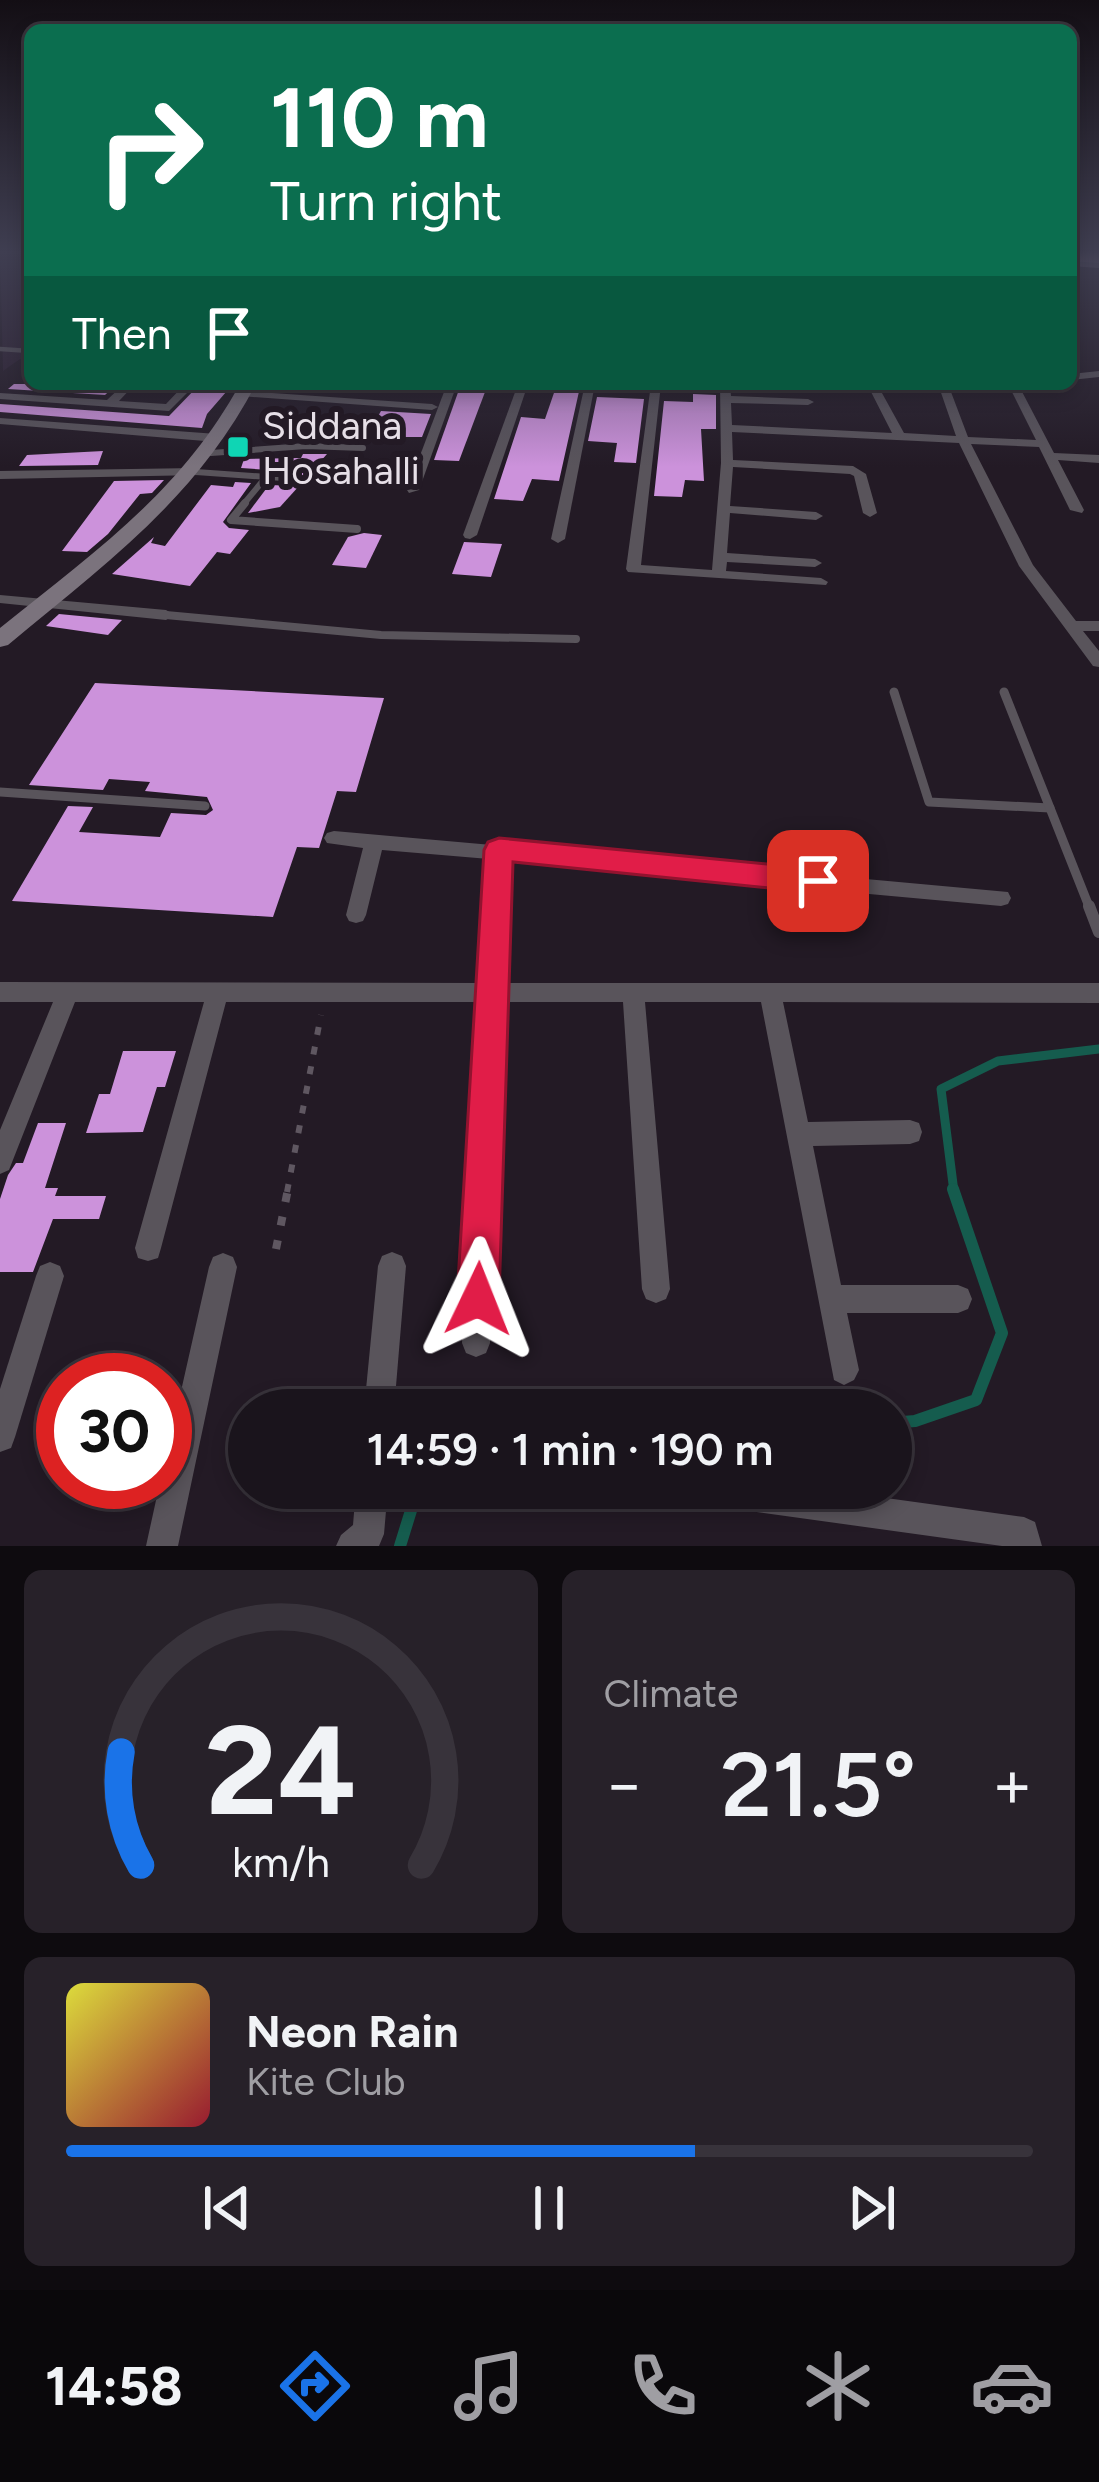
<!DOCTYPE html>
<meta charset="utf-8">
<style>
body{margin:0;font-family:Figtree,sans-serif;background:#272129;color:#f1f3f6;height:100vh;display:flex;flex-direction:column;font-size:45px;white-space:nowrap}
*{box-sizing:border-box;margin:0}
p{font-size:39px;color:#9f9ea3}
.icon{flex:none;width:66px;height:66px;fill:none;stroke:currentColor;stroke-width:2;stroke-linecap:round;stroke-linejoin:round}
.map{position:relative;height:1546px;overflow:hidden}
.side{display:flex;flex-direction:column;gap:24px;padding:24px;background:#0e0b0f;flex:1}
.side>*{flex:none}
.guide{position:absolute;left:24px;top:24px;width:1053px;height:366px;border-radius:18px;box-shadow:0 6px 18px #0003,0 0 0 3px #38333b;background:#0b6e4f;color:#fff;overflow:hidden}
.speed{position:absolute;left:36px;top:1353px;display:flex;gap:24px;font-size:60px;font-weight:700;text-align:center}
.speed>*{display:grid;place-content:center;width:156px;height:156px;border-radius:50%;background:#1a141c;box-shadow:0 6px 18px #0003,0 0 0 3px #38333b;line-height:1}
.speed .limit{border:18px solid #d22;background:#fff;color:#111}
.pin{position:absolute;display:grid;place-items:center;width:102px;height:102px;color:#fff;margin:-51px;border-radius:24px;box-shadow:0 6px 18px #0006}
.me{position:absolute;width:132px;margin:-66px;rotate:2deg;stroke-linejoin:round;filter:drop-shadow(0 0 9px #0008)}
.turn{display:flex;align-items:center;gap:42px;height:252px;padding:0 48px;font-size:54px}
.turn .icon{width:156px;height:156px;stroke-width:2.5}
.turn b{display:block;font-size:84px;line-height:102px}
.then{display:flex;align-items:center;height:114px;padding:0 48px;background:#0003;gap:24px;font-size:45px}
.big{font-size:90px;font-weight:600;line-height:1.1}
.side .card{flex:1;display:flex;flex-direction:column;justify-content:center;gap:18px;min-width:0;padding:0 42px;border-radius:18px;background:#272129}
.side .dial{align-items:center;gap:0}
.dial svg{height:312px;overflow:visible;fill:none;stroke:#38333b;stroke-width:7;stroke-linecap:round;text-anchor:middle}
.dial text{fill:#f1f3f6;stroke:none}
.song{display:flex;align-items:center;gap:36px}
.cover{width:144px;height:144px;border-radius:18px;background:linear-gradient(135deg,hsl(60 70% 55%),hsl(350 70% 35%))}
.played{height:12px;border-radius:6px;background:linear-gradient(90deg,#1a73e8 65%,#38333b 65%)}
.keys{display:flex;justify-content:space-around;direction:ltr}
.heat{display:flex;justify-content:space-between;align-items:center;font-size:66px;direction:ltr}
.side .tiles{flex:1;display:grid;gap:24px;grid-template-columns:1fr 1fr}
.card:last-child{grid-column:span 2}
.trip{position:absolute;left:228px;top:1389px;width:684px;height:120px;border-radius:60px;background:#1a141c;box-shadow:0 6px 18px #0003,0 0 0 3px #38333b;font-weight:600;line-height:120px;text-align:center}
.dock{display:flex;height:192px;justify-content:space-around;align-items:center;background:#0a080b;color:#9f9ea3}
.dock .icon{width:84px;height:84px}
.dock .active{color:#1a73e8}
.dock b{font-size:54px;color:#f1f3f6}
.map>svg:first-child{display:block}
.built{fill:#2d2031}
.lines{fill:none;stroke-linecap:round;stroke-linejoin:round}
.stream-far1{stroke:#155c4e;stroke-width:9}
.stream{stroke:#155c4e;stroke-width:12}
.building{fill:#cc92db}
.path-far1{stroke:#5f5761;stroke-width:6;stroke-dasharray:8 12;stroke-linecap:butt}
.path{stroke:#5f5761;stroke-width:8;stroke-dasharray:9 15;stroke-linecap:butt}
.lane-far4{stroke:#59545b;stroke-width:4.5}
.lane-far3{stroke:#59545b;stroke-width:6}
.lane-far2{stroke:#59545b;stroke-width:8}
.lane-far1{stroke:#59545b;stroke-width:9}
.lane{stroke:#59545b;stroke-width:12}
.street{fill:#59545b;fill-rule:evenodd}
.secondary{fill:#7b737d;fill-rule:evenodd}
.highway{fill:#ada1b0;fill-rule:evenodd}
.route{fill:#e11d48;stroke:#92132f;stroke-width:3}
.poi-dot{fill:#0fd5b4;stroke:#231a25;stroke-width:4.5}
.labels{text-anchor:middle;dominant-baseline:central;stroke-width:12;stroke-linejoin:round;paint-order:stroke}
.far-poi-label{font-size:39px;fill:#e6dfe7;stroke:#231a25;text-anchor:start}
</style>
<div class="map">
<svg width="1099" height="1546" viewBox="0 0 1099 1546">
<rect width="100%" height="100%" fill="#231a25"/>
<polygon class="built" points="0,250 30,250 30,360 20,359 3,371"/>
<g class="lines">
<polyline class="stream-far1" points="954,1192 941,1089 998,1061 1099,1049"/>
<g class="stream">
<polyline points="538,1410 693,1403 733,1410"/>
<polyline points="891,1423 915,1421 976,1400 1002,1333 953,1189"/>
<polyline points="400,1546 418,1488"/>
</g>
</g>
<g class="building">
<polygon points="14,384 117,384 105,395 8,389"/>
<polygon points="200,384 233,384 207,414 202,428 0,412 0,404 169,416"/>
<polygon points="461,384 488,384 459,461 434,460"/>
<polygon points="556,387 580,387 559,481 532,479 523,501 494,499 521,417 545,419"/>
<polygon points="693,394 716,395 716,429 701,429 704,481 685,480 682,497 654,496 664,401 693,402"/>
<polygon points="597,397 644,399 636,463 614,462 617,443 588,441"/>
<polygon points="381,411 431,414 422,437 397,437 401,428 372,427"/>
<polygon points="103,451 98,465 19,466 27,455"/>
<polygon points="303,454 327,454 304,480 298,472 241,468 244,459 301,458"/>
<polygon points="164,480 152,493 140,494 108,534 87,552 62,551 114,481"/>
<polygon points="235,482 251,483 223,522 229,528 249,530 230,554 217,552 190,586 112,574 154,537 151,543 165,546 211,485 233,487"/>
<polygon points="269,485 299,486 280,507 248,513"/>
<polygon points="364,533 382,535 366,568 332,565 348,537"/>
<polygon points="464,542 502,544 491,577 452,574"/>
<polygon points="59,614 122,620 108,635 46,626"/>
<polygon points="95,683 384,698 356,792 337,791 319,848 297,847 273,917 12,901 68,806 93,807 79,832 160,837 171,813 206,815 213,810 207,797 145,791 150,782 109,779 103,790 29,785"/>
<polygon points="123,1051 176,1051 165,1087 157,1087 143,1132 86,1133 99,1094 110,1094"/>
<polygon points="38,1123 66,1123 45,1188 58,1188 55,1196 106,1196 99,1219 53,1219 33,1272 0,1272 0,1199 8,1175 16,1163 23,1163"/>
</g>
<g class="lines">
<polyline class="path-far1" points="287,1192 321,1015"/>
<polyline class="path" points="276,1249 288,1189"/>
<polyline class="lane-far4" points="0,349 30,351"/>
<g class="lane-far3">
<polyline points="211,453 306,446 363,448"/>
<polyline points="196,472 297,479"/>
<polyline points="242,506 266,477"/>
</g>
<g class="lane-far2">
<polyline points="245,503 231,520 357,529"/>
<polyline points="166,615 381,635 576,639"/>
</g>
<g class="lane-far1">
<polyline points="894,692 929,802 1050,808"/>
<polyline points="1004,692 1090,909"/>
<polyline points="0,792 205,806"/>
</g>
<polyline class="lane" points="1089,906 1099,932"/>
<g class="street">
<polygon points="1099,371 1099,377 1071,380 1071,374"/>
<polygon points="124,384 135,384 119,401 166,404 185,384 196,384 169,411 0,399 0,393 107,400"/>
<polygon points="447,384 457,384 419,490 409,493 407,490"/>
<polygon points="518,384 528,384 477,535 470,539 465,538 463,535"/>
<polygon points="585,384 595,384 565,539 558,543 551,539"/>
<polygon points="651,384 661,384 641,565 712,570 721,463 720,384 730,384 731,396 808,399 814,402 808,405 731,403 732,425 892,433 867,384 877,384 904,433 956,436 938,384 948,384 968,437 1036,440 1008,384 1018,384 1054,453 1099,455 1099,463 1058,460 1084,510 1082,513 1070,510 1039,447 971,444 1033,565 1076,621 1099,621 1099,631 1083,631 1099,651 1099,667 1093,666 1019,566 959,443 732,432 733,460 853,466 866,474 877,513 870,517 863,513 854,476 850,474 733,467 730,506 816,512 823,516 816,520 730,513 727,553 815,559 822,563 815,567 727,562 726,571 821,578 828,582 826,585 628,572 626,569"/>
<polygon points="244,391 432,404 438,407 432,410 240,396 239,394"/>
<polygon points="0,418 217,434 223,438 217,442 0,424"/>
<polygon points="196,468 200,469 200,475 0,479 0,471"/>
<polygon points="0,595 166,610 174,615 166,620 0,603"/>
<polygon points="334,831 492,845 499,843 507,846 1008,892 1011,898 1008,904 1001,906 508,861 504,983 1099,983 1099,1003 783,1002 808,1122 910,1120 919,1123 922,1132 919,1141 910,1144 813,1146 841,1285 958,1285 968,1289 972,1299 968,1309 958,1313 847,1313 859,1370 854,1380 844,1385 834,1380 761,1002 645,1002 670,1289 666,1299 656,1303 646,1299 642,1289 623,1002 503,1002 490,1343 486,1353 476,1357 466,1353 462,1343 481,1002 226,1002 161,1248 158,1258 148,1261 138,1258 135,1248 204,1002 75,1002 9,1170 0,1174 0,1130 53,1002 0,1002 0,982 482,983 489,859 382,850 366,915 363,921 356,923 349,921 346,915 363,848 327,843 324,838 327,833"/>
<polygon points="392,1252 402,1256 406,1266 394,1410 364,1410 378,1266 382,1256"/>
<polygon points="223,1253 233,1257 237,1267 178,1546 146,1546 160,1482 165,1482 165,1462 209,1267 213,1257"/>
<polygon points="50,1262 60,1266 64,1276 15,1437 11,1448 0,1452 0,1389 36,1276 40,1266"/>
<polygon points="356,1488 388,1488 384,1534 379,1546 336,1546 341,1535 353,1525"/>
<polygon points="683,1488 814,1488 1024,1517 1035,1522 1042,1546 1002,1546 699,1504 688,1499"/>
</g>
<g class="secondary">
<polygon points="1071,258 1099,260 1099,268 1071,266"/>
<path d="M240,384H256C195,500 106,563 8,645L0,647V628C94,552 180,493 240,384Z"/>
</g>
<polygon class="highway" points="1071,251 1099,253 1099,263 1071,261"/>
</g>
<linearGradient id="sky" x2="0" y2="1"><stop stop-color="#130e14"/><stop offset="0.54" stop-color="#3f3e51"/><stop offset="1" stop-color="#3f3e51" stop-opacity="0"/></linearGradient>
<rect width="1099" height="467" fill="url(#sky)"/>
<polygon class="route" points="499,838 818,869 829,872 834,881 829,889 818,893 513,862 499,1299 493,1314 478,1320 463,1314 457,1299 484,850 488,842"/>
<rect class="poi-dot" x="226" y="435" width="24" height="24" rx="6"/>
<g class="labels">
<g class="far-poi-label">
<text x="262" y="425">Siddana<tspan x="262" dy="45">Hosahalli</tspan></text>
</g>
</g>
</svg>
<div class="speed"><div class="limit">30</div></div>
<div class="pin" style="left:818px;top:881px;background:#d93025"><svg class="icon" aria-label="arrive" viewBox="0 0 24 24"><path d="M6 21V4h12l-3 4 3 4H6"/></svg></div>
<svg class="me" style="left:478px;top:1299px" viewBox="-20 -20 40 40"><path d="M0-17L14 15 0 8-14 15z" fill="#e11d48" stroke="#fff" stroke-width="4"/></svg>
<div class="trip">14:59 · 1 min · 190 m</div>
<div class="guide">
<div class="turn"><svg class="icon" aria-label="right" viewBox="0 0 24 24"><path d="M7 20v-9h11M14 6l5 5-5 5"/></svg><div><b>110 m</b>Turn right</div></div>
<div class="then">Then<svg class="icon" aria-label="arrive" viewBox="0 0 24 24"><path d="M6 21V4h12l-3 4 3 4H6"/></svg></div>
</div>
</div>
<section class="side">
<div class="tiles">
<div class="card dial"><svg viewBox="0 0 100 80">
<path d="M14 69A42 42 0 1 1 86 69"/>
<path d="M14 69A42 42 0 0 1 9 40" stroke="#1a73e8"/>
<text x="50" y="56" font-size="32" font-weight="700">24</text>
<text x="50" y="72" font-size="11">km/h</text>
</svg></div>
<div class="card"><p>Climate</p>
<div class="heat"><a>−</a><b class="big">21.5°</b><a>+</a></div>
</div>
<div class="card">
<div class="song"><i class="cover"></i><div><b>Neon Rain</b><p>Kite Club</p></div></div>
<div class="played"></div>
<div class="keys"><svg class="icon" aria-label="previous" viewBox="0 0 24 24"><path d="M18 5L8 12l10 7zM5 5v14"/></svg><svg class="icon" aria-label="pause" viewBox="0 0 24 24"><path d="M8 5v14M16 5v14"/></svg><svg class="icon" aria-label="next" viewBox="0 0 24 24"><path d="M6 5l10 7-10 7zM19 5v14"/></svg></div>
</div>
</div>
</section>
<nav class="dock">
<b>14:58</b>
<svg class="icon active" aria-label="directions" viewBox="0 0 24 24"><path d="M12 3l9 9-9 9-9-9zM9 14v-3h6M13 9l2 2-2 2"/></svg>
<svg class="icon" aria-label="music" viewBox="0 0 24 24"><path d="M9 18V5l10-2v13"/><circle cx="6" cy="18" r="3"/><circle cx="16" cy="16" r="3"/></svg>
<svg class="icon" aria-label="phone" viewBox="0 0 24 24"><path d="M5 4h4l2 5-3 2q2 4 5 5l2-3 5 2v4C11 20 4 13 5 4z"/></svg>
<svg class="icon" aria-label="climate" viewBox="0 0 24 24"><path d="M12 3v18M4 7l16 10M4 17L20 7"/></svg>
<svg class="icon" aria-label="car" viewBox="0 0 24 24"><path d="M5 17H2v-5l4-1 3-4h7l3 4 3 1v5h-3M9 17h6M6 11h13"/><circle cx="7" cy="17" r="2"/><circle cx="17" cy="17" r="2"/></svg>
</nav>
